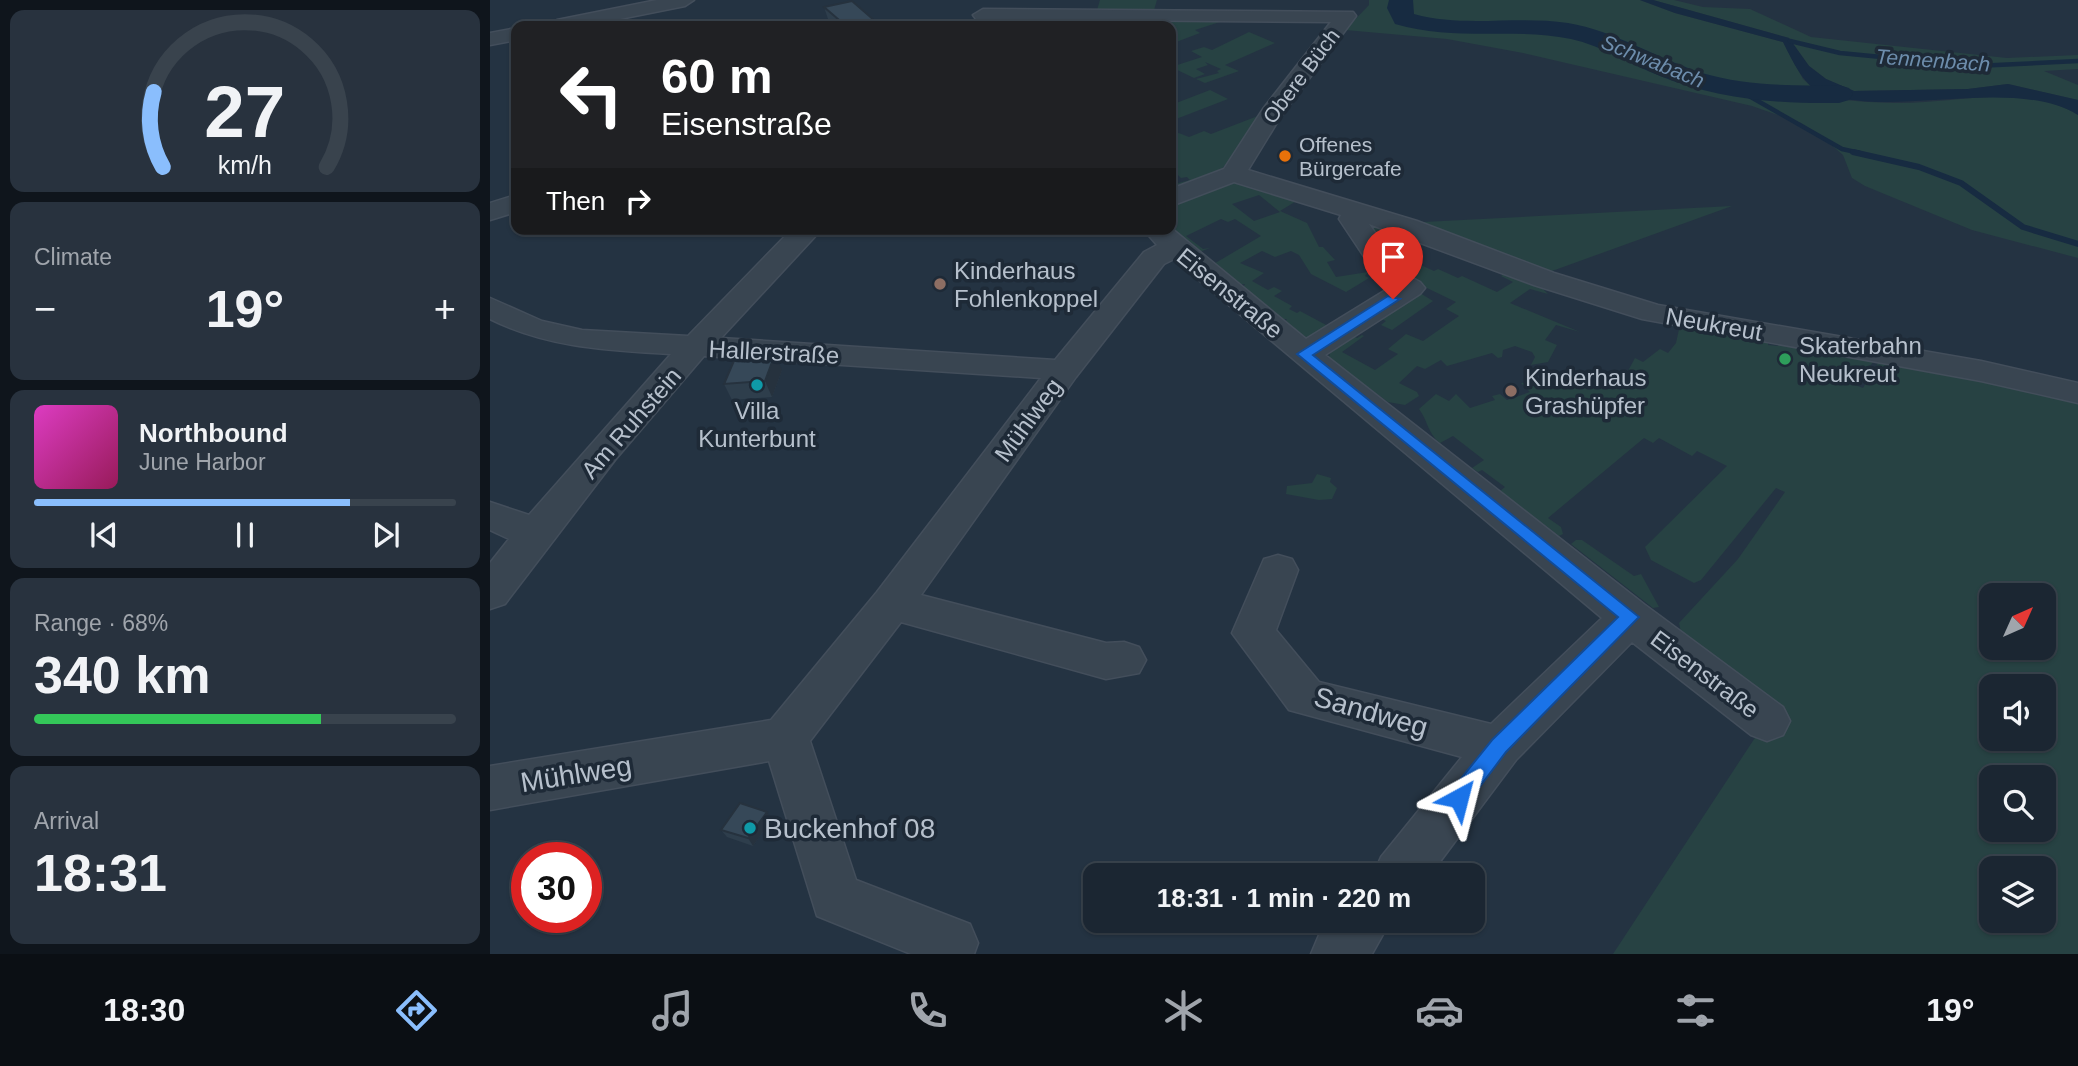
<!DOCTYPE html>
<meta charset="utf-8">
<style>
body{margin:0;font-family:Helvetica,sans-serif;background:#28323e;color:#f1f3f6;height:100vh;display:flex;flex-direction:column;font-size:26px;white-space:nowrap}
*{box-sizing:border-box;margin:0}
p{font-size:23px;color:#a0a5ac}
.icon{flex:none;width:38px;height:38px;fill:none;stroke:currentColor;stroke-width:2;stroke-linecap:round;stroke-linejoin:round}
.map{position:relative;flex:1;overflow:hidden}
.details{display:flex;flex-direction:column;gap:10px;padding:10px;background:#0f151c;width:490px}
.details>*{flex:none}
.guide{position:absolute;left:21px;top:21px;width:665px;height:214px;border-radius:14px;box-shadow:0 2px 5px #0004,0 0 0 2px #39434d;background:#202124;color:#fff;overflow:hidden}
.needle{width:46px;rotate:45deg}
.fabs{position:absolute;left:1489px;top:583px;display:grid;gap:14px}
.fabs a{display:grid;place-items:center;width:77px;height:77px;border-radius:14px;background:#1b2632;box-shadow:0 2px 5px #0004,0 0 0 2px #39434d;font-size:35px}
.speed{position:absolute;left:21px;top:842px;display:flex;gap:14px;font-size:35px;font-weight:700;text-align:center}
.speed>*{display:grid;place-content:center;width:91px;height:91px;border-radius:50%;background:#1b2632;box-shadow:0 2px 5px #0004,0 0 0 2px #39434d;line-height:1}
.speed .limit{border:10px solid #d22;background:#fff;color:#111}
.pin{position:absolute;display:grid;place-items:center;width:60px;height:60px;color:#fff;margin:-72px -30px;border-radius:50% 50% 50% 0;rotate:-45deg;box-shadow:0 0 7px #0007}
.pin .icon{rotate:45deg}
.me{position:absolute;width:77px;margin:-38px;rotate:38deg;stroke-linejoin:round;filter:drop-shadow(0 0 5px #0008)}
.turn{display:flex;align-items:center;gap:24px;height:147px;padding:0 35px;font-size:32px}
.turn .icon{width:91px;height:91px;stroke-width:2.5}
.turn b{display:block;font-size:49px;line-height:60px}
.then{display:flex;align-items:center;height:66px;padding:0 35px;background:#0003;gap:14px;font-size:26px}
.big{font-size:52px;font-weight:800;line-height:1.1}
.details .widget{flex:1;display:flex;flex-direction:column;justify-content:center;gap:10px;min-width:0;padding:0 24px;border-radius:14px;background:#28323e}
.details .dial{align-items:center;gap:0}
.dial svg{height:182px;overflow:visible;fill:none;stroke:#39434d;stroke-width:7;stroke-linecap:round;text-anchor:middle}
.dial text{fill:#f1f3f6;stroke:none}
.song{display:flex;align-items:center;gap:21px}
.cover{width:84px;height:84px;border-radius:10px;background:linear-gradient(135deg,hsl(310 70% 55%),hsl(330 70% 35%))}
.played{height:7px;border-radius:4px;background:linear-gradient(90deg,#8abefd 75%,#39434d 75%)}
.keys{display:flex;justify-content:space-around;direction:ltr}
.heat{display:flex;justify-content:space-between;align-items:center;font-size:38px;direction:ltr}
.charge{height:10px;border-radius:5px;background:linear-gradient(90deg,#34c759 68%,#39434d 0)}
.trip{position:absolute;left:593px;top:863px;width:402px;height:70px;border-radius:14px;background:#1b2632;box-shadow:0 2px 5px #0004,0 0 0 2px #39434d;font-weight:800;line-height:70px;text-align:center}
.menu{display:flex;height:112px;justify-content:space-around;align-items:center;background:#0b0f14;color:#a0a5ac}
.menu .icon{width:49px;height:49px}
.menu .on{color:#8abefd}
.menu b{font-size:32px;color:#f1f3f6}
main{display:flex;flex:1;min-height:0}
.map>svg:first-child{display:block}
.green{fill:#274243;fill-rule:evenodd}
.water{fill:#172b41}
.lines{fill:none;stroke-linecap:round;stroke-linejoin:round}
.stream-far1{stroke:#172b41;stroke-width:4.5}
.stream{stroke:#172b41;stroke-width:6}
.river{fill:#172b41;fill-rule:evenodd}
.minor-casing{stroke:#434e5b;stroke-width:3}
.minor{fill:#394551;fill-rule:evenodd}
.wall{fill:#2e3e4c}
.shaded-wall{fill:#26323e}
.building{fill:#364858;stroke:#26323e;stroke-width:2}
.route{fill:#1a73e8;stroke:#114b97;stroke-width:2}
.food-dot{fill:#e8710a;stroke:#1e2a37;stroke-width:2.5}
.education-dot{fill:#8d6e63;stroke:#1e2a37;stroke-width:2.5}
.leisure-dot{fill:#2e9e5b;stroke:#1e2a37;stroke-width:2.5}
.culture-dot{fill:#0f9aa8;stroke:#1e2a37;stroke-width:2.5}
.labels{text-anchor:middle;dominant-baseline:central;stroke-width:7;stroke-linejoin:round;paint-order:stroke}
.far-water-label{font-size:21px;font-style:italic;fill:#6d8dac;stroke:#1e2a37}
.far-street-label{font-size:21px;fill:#b6c0cc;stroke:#1e2a37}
.far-poi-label{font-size:21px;fill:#b6c0cc;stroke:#1e2a37;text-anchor:start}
.poi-label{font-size:24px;fill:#b6c0cc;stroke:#1e2a37;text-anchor:start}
.street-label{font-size:24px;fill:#b6c0cc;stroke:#1e2a37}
.near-street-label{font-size:28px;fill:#b6c0cc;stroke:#1e2a37}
.near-poi-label{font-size:28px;fill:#b6c0cc;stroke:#1e2a37;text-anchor:start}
</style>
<main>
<section class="details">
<div class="widget dial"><svg viewBox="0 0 100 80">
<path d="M14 69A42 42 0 1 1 86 69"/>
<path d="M14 69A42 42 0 0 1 10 36" stroke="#8abefd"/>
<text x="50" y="56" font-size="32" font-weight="700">27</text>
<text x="50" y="72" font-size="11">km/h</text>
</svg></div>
<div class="widget"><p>Climate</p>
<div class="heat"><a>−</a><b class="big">19°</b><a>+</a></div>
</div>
<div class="widget">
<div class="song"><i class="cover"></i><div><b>Northbound</b><p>June Harbor</p></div></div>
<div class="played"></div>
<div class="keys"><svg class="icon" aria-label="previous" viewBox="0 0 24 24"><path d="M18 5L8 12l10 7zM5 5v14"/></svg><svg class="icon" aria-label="pause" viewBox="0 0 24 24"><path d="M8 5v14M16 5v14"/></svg><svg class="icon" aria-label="next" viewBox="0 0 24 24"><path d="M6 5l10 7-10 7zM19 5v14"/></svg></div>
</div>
<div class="widget"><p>Range · 68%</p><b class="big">340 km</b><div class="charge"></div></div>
<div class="widget"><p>Arrival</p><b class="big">18:31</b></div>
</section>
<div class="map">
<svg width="1588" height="954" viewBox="0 0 1588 954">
<rect width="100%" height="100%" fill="#243342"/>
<g class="green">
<polygon points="610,0 667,0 664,10 607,10"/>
<path d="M879,0H1150L1185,13L1293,42L1313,79L1326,91L1313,93L1320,97C1348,99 1378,103 1406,103C1464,104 1536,82 1588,115V258L1482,230L1375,186L1362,178L1353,155L1330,135L1311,123L1262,106L1033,53L957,39L855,30L879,5Z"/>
<polygon points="1163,0 1184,0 1213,7 1260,9 1321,37 1517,58 1588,55 1588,69 1554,71 1588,85 1588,100 1518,84 1478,89 1364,91 1336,79 1319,66 1299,38"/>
<polygon points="666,19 726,19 733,21 705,30 710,33 681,44 681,26 664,26"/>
<polygon points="759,32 785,43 735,65 749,71 715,83 706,79 729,73 727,71 731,69 715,62 718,65 706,69 715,74 704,78 681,67 712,57 701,51 714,47 722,50"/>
<polygon points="720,90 738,99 681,121 681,105"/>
<polygon points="773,114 732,169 704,185 681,193 681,185 700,180 697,177 691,178 682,169 681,130 699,137 714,131 721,134"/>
<path d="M746,182L808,200L790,211L817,223L829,247H833L845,260L837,262L846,277L878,272L875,276L879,278L856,292L821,274L809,255L801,251L785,257L772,251L750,263L774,273L762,281L778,290L784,287L792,291L784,296L802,306L799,309L807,313L810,311L838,326L820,340L795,322L797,319H791L752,289L755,284L746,285L722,265L771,236L745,219L738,222L731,219L696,236L713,249L720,248L707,253L681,229V205L732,183ZM769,195L790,212L764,221L742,204Z"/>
<polygon points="1242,206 1051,275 914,223"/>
<polygon points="880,222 919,234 896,245 902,248 900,251 944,271 948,269 968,278 972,276 1007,292 1023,282 1011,276 1018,271 1045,281 1058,294 1040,289 1020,303 1090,332 1066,325 1055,340 1067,345 1058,362 1041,365 1045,357 1042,352 1025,346 1013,350 1012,357 1008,358 1002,353 957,366 951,360 935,369 927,366 909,383 927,392 929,396 915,405 898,402 839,359 840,350 862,335 867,338 872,335 874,336 852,352 885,370 908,354 898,349 916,334 933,341 969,316 956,309 966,302 912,276 877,227"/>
<polygon points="930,293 943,301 902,330 891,325 896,321 889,318"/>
<path d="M1190,325L1278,337V345L1288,346V338L1384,361L1365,385L1373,388L1394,353L1588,392V954H1123L1276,721L1197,660L1189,623L1248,559L1295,492L1286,488L1211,580L1204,583L1161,560L1155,547L1237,466L1207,451L1202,456L1169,438L1163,443L1154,438L1058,518L1071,527L1073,534L1069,536L1010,491L1015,487L992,470L988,472L982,468L994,460L963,436L950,443C938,434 938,421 929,409L946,394L959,401L966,394L980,408L1005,400L1002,396L1010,394L1017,400L1040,392L1031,383L1057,380L1049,372L1057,370L1076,376L1080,370L1112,380L1115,377L1132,382L1145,358L1153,362L1170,349L1178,353L1186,343ZM1502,595H1554V648H1502ZM1502,686H1554V738H1502ZM1502,777H1554V830H1502ZM1502,868H1554V920H1502Z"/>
<polygon points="827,474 841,478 840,482 847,488 842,499 829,500 796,494 797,486 822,483"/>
<polygon points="1086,540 1092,540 1144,576 1151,574 1169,607 1163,608 1081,544"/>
</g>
<path class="water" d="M1150,0H1163L1299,38L1319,66L1336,79L1364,91L1478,89L1518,84L1588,100V115C1536,82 1434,107 1372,101C1357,99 1339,99 1326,90C1311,80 1301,58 1293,42L1185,13Z"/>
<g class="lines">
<g class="stream-far1">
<polyline points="1300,41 1350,53 1485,66 1588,61"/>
<polyline points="1252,92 1352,149 1370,153"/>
</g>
<polyline class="stream" points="1363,152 1429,167 1471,183 1533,227 1588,244"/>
<path class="river" d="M899,0H923L924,14C974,28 1027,15 1078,23C1125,31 1166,58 1212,73C1256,86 1303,86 1349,85L1359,88L1363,94L1359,100L1349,103C1288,104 1227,99 1170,76C1140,64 1112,46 1081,39C1021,27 967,42 905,24L897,8Z"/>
<g class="minor-casing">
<g id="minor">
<polygon points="167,0 204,0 195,6 95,26 57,26 67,20"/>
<path d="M493,9L863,12L866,16L791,116L758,170L927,221L1064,273L1168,305L1491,361L1588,383V403L1491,381L1152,319L1044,285L879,224L913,273L930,282L935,288L930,294L835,355L1155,605L1293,707L1300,721L1293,735L1277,741L1261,735L1142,642L1026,760L940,875H883L891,857L972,757L799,710L742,633L774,559L788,555L802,559L808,570L786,630L829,682L1001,724L1112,618L684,259L674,264L586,377L431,595L616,643L634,642L649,647L656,660L649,673L616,679L411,622L320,741L366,880L480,924L488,943L484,954H421L327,916L279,761L0,810V766L281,720L387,592L551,378L214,356L125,460L15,604L0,609V563L19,539L0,530V502L39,515L181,354C118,350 58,348 0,319V298L52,321L92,330L198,336L302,229H332L231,338L565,360L654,252L667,245L653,229L681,228L816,339L899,288L893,285L849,219L851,215L744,182L681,206V189L734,169L773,109L841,22L486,19L483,15Z"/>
<polygon points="26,28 26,40 0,45 0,33"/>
<polygon points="26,195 26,212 0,220 0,203"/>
<polygon points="840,920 901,920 882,954 821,954 829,935"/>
</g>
</g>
<use href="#minor" class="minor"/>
</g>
<g class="wall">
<polygon points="334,7 386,26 341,26 340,25"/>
<polygon points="292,370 282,397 242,400 234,384"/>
<polygon points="282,819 263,846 237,837 231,830"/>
</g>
<g class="shaded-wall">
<polygon points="385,21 386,26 359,26"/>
<polygon points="285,354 292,370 282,397 275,381"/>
<polygon points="277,812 282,819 263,846 258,838"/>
</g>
<g class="building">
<polygon points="362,1 385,21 356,26 334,7"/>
<polygon points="285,354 275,381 234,384 246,356"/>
<polygon points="250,803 277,812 258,838 231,830"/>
</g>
<polygon class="route" points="898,296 910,299 823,355 1149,617 1016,752 976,805 969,807 961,805 958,798 961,791 1002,740 1128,617 807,354"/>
<circle class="food-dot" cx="795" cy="156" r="7"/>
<g class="education-dot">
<circle cx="450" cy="284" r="7"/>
<circle cx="1021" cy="391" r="7"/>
</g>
<circle class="leisure-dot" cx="1295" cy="359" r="7"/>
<g class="culture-dot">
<circle cx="267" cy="385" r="7"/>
<circle cx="260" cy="828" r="7"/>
</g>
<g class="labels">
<g class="far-water-label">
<text transform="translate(1443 60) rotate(4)">Tennenbach</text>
<text transform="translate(1163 61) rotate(22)">Schwabach</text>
</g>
<g class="far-street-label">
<text transform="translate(811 76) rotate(-53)">Obere Büch</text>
</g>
<g class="far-poi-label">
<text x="809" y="144">Offenes<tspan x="809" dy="24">Bürgercafe</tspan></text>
</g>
<g class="poi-label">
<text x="464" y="270">Kinderhaus<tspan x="464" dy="28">Fohlenkoppel</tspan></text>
<text x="1309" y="345">Skaterbahn<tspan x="1309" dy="28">Neukreut</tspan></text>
<text x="1035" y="377">Kinderhaus<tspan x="1035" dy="28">Grashüpfer</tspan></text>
<text x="267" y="410" text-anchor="middle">Villa<tspan x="267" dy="28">Kunterbunt</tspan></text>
</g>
<g class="street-label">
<text transform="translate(740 293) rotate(39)">Eisenstraße</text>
<text transform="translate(1224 324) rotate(10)">Neukreut</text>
<text transform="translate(284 352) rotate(3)">Hallerstraße</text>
<text transform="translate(538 420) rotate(-54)">Mühlweg</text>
<text transform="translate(141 423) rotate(-49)">Am Ruhstein</text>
<text transform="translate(1215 674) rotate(37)">Eisenstraße</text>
</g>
<g class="near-street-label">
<text transform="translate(881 712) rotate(16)">Sandweg</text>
<text transform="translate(86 774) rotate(-9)">Mühlweg</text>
</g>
<g class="near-poi-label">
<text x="274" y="828">Buckenhof 08</text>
</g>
</g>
</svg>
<div class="fabs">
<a><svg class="needle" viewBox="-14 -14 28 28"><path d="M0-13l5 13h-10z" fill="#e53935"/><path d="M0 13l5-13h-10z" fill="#a0a5ac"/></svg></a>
<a><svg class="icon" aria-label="sound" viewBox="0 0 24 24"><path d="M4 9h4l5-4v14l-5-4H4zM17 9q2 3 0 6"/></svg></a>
<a><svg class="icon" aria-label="search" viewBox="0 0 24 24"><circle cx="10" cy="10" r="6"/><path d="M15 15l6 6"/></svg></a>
<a><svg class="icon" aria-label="layers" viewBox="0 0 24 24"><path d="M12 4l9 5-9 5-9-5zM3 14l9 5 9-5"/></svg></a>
</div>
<div class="speed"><div class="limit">30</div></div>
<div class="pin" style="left:903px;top:299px;background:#d93025"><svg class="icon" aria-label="arrive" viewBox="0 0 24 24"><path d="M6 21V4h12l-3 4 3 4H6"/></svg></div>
<svg class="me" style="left:969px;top:798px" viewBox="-20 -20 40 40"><path d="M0-17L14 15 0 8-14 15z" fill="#1a73e8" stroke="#fff" stroke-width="4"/></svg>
<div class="trip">18:31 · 1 min · 220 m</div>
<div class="guide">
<div class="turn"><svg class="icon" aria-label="left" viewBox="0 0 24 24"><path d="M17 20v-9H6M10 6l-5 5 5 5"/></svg><div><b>60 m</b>Eisenstraße</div></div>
<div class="then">Then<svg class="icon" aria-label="right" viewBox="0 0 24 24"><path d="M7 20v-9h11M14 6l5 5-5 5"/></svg></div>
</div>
</div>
</main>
<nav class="menu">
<b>18:30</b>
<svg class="icon on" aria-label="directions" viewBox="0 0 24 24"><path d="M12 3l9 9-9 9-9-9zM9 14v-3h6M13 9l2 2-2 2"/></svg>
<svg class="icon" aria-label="music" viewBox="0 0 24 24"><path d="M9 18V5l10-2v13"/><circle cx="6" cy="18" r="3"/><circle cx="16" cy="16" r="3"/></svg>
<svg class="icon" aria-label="phone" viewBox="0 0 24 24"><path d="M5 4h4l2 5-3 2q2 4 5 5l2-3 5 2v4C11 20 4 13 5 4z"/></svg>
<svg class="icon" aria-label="climate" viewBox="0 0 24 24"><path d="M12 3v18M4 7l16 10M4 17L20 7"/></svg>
<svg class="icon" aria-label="car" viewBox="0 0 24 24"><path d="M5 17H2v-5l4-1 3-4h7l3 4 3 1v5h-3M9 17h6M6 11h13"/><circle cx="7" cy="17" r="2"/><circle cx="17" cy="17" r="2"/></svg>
<svg class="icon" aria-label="filters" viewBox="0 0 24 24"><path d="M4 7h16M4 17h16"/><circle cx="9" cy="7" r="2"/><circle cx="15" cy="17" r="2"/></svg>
<b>19°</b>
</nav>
